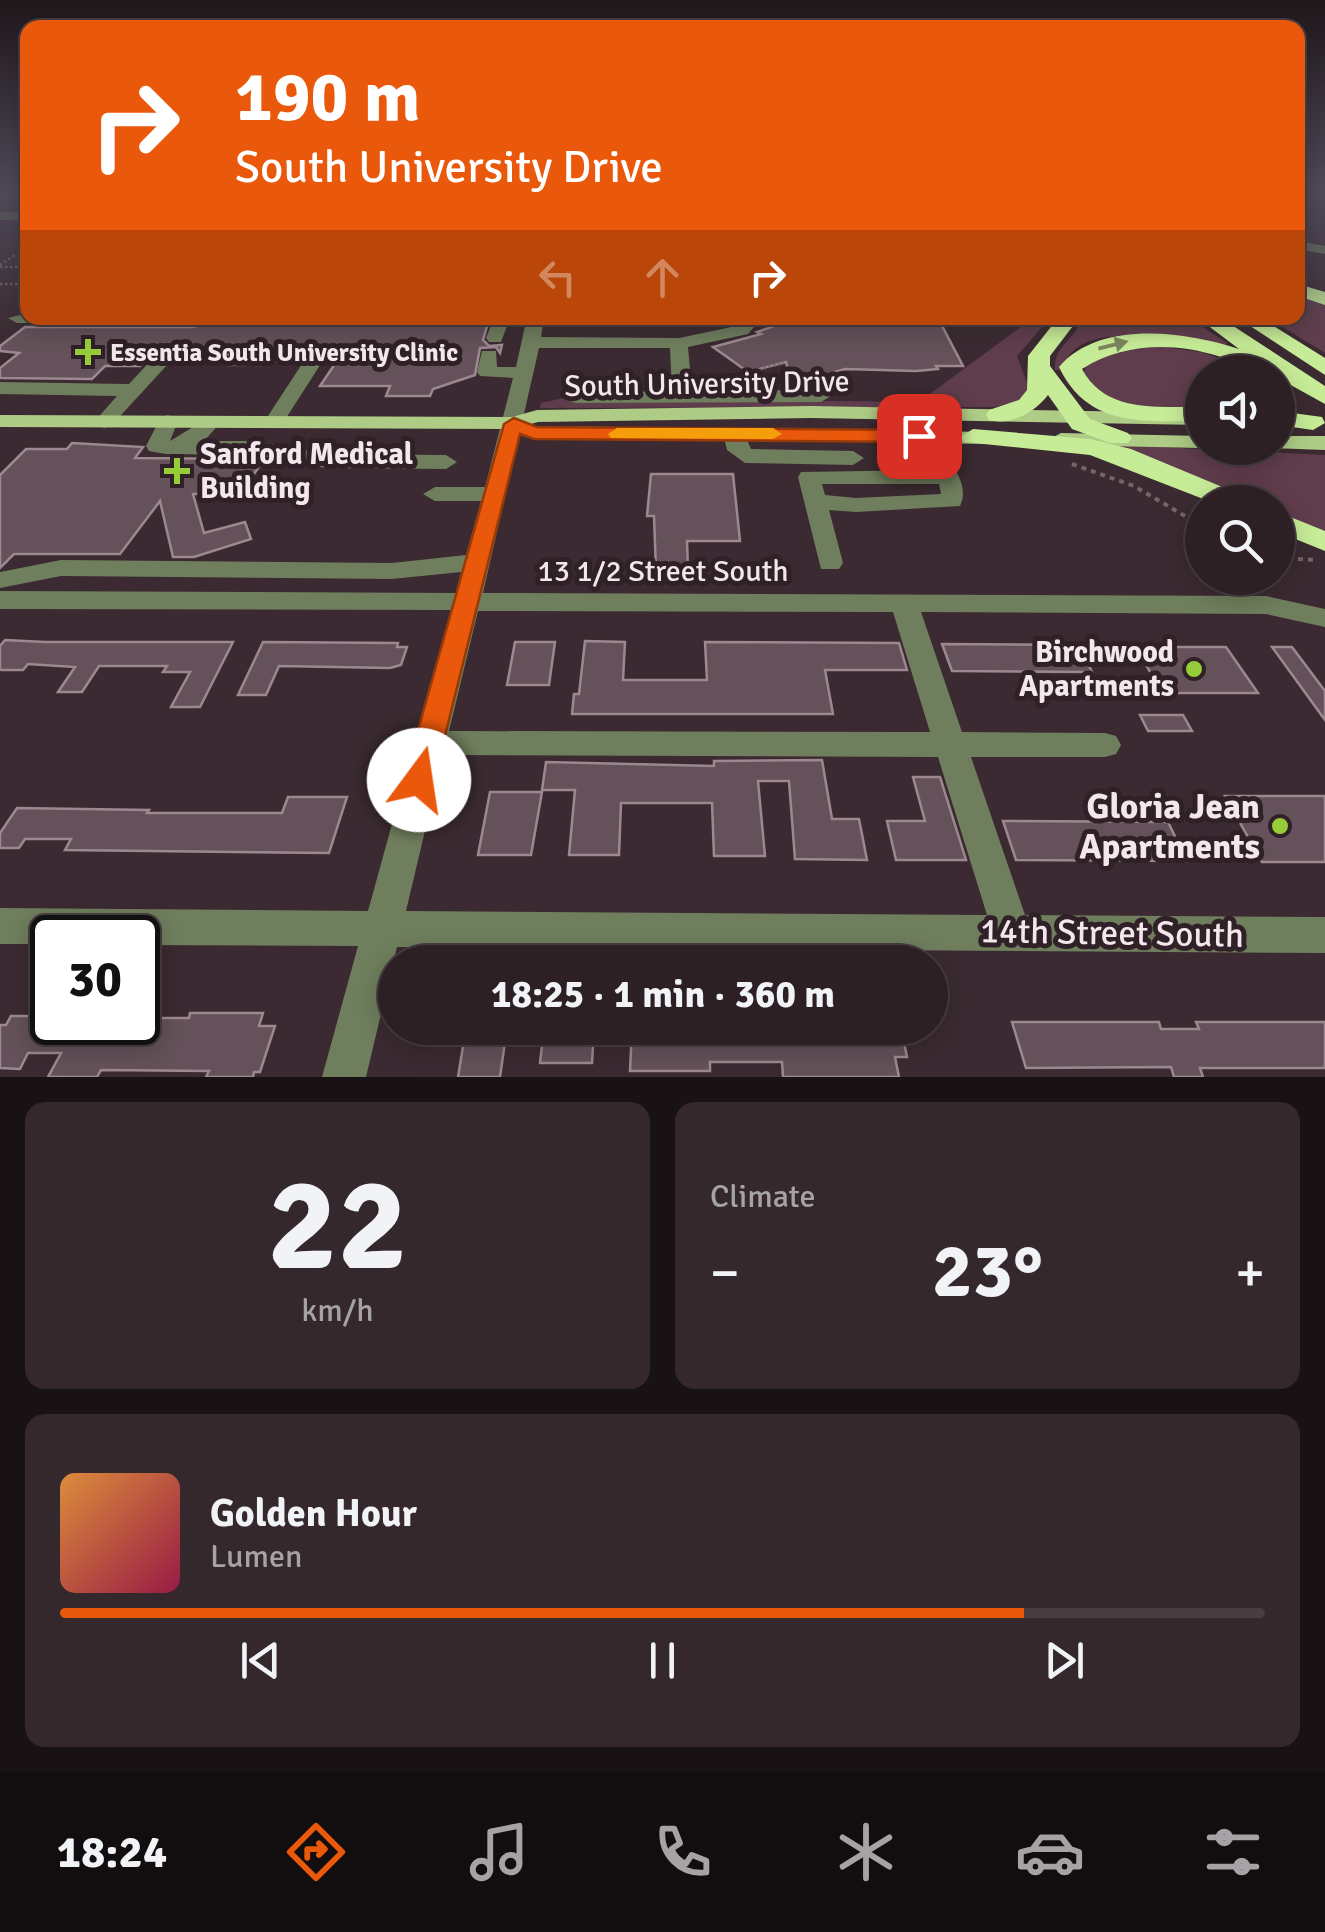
<!DOCTYPE html>
<meta charset="utf-8">
<style>
body{margin:0;font-family:Signika,sans-serif;background:#34282d;color:#f1f3f6;height:100vh;display:flex;flex-direction:column;font-size:38px;white-space:nowrap}
*{box-sizing:border-box;margin:0}
p{font-size:32px;color:#a6a3a7}
.icon{flex:none;width:55px;height:55px;fill:none;stroke:currentColor;stroke-width:2;stroke-linecap:round;stroke-linejoin:round}
.map{position:relative;height:1077px;overflow:hidden}
.sheet{display:flex;flex-direction:column;gap:25px;padding:25px;background:#181214;flex:1}
.sheet>*{flex:none}
.top-card{position:absolute;left:20px;top:20px;width:1285px;height:305px;border-radius:20px;box-shadow:0 5px 25px #0003,0 0 0 2px #483e42;background:#ea580c;color:#fff;overflow:hidden}
.controls{position:absolute;left:1185px;top:355px;display:grid;gap:20px}
.controls a{display:grid;place-items:center;width:110px;height:110px;border-radius:50%;background:#2c2025;box-shadow:0 5px 25px #0003,0 0 0 2px #483e42;font-size:50px}
.speed{position:absolute;left:30px;top:915px;display:flex;gap:20px;font-size:50px;font-weight:700;text-align:center}
.speed>*{display:grid;place-content:center;width:130px;height:130px;border-radius:50%;background:#2c2025;box-shadow:0 5px 25px #0003,0 0 0 2px #483e42;line-height:1}
.speed .limit{border:5px solid #111;border-radius:15px;background:#fff;color:#111}
.pin{position:absolute;display:grid;place-items:center;width:85px;height:85px;color:#fff;margin:-42px;border-radius:20px;box-shadow:0 5px 15px #0006}
.me{position:absolute;width:110px;margin:-55px;rotate:14deg;stroke-linejoin:round;filter:drop-shadow(0 0 8px #0008)}
.turn{display:flex;align-items:center;gap:35px;height:210px;padding:0 50px;font-size:45px}
.turn .icon{width:130px;height:130px;stroke-width:2.5}
.turn b{display:block;font-size:70px;line-height:85px}
.lanes{display:flex;align-items:center;height:95px;padding:0 50px;background:#0003;justify-content:center;gap:50px;direction:ltr}
.lanes .off{opacity:.35}
.big{font-size:75px;font-weight:700;line-height:1.1}
.sheet .card{flex:1;display:flex;flex-direction:column;justify-content:center;gap:15px;min-width:0;padding:0 35px;border-radius:20px;background:#34282d}
.sheet .dial{align-items:center;gap:0}
.dial b{font-size:130px;line-height:1}
.song{display:flex;align-items:center;gap:30px}
.cover{width:120px;height:120px;border-radius:15px;background:linear-gradient(135deg,hsl(30 70% 55%),hsl(340 70% 35%))}
.played{height:10px;border-radius:5px;background:linear-gradient(90deg,#ea580c 80%,#483e42 80%)}
.keys{display:flex;justify-content:space-around;direction:ltr}
.heat{display:flex;justify-content:space-between;align-items:center;font-size:55px;direction:ltr}
.sheet .tiles{flex:1;display:grid;gap:25px;grid-template-columns:1fr 1fr}
.card:last-child{grid-column:span 2}
.trip{position:absolute;left:378px;top:945px;width:570px;height:100px;border-radius:50px;background:#2c2025;box-shadow:0 5px 25px #0003,0 0 0 2px #483e42;font-weight:700;line-height:100px;text-align:center}
.tabs{display:flex;height:160px;justify-content:space-around;align-items:center;background:#120d0f;color:#a6a3a7}
.tabs .icon{width:70px;height:70px}
.tabs .current{color:#ea580c}
.tabs b{font-size:45px;color:#f1f3f6}
.map>svg:first-child{display:block}
.green{fill:#603d4c}
.building{fill:#645159;stroke:#9d8891;stroke-width:2.5}
.lines{fill:none;stroke-linecap:round;stroke-linejoin:round}
.minor-tunnel{stroke:#57464d;stroke-width:19;stroke-dasharray:19 9;stroke-linecap:butt}
.path-far1{stroke:#74646b;stroke-width:2.5;stroke-dasharray:2.5 2.5;stroke-linecap:butt}
.path{stroke:#74646b;stroke-width:4;stroke-dasharray:5 5;stroke-linecap:butt}
.minor{fill:#6f7e5d;fill-rule:evenodd}
.major{fill:#aecc86;fill-rule:evenodd}
.highway{fill:#c7ec97;fill-rule:evenodd}
.oneway{fill:#7c865f}
.route{fill:#ea580c;stroke:#983908;stroke-width:2.5}
.slow{fill:#f59e0b}
.poi-dot{fill:#97cc39;stroke:#302027;stroke-width:4}
.labels{text-anchor:middle;dominant-baseline:central;stroke-width:10;stroke-linejoin:round;paint-order:stroke}
.far-poi-label{font-size:25px;font-weight:bold;fill:#f3e7ec;stroke:#302027;text-anchor:start}
.street-label{font-size:30px;fill:#f3e7ec;stroke:#302027}
.poi-label{font-size:30px;font-weight:bold;fill:#f3e7ec;stroke:#302027;text-anchor:start}
.near-poi-label{font-size:35px;font-weight:bold;fill:#f3e7ec;stroke:#302027;text-anchor:end}
.near-street-label{font-size:35px;fill:#f3e7ec;stroke:#302027}
</style>
<div class="map">
<svg width="1325" height="1077" viewBox="0 0 1325 1077">
<rect width="100%" height="100%" fill="#3b2a31"/>
<g class="green">
<polygon points="1298,294 1325,302 1325,353 1268,318 1298,318"/>
<polygon points="1033,318 1050,318 1017,356 1030,391 1020,402 994,407 540,408 541,403 564,398 919,402"/>
<path d="M1082,318H1189L1227,343L1225,348C1189,342 1071,314 1064,370H1055C1053,345 1077,339 1082,318Z"/>
<polygon points="1148,345 1201,352 1261,372 1202,372 1202,408 1131,406 1110,402 1083,375 1088,360"/>
<polygon points="1099,444 1325,455 1325,535 1278,515 1278,502 1249,502 1151,460"/>
</g>
<g class="building">
<polygon points="258,318 311,319 307,324 464,324 466,320 489,320 483,340 489,346 502,345 500,353 496,347 480,348 475,375 433,389 430,396 386,396 390,386 320,386 343,352 315,349 262,347 251,354 250,360 239,360 238,354 227,347 156,351 140,366 105,366 92,379 0,378 0,368 19,353 0,351 0,346 25,327 194,327 204,322 254,322"/>
<polygon points="798,318 938,318 963,366 936,366 938,369 916,371 845,369 804,381 789,374 786,362 748,372 713,347 761,334 757,332"/>
<polygon points="72,443 143,447 135,458 246,459 253,460 251,464 261,464 251,478 244,478 239,487 212,486 207,494 193,494 204,533 245,522 251,539 194,557 173,557 160,501 120,554 14,554 0,568 0,475 26,449 67,449"/>
<polygon points="651,474 733,474 740,541 687,541 688,571 656,571 654,516 647,516"/>
<polygon points="5,640 45,642 233,642 200,707 171,707 190,672 163,672 167,666 99,666 82,692 58,692 75,667 28,664 23,670 0,670 0,646"/>
<polygon points="585,641 625,642 623,680 707,680 705,642 899,643 907,670 825,670 833,714 572,714 574,694 579,694"/>
<polygon points="263,642 398,643 397,647 407,647 401,665 390,668 279,666 266,695 238,695"/>
<polygon points="515,642 555,642 549,685 507,685"/>
<polygon points="942,644 1079,645 1092,672 952,671"/>
<polygon points="1136,647 1226,647 1258,693 1162,693"/>
<polygon points="1272,647 1292,647 1325,691 1325,720"/>
<polygon points="1140,715 1183,715 1192,731 1148,731"/>
<polygon points="822,760 832,819 859,819 867,860 795,859 789,781 758,781 765,856 714,856 712,803 621,803 619,855 569,855 575,790 542,790 546,762 714,766 714,761"/>
<polygon points="913,777 940,777 966,860 896,860 887,821 925,821"/>
<polygon points="490,792 542,792 531,855 478,855"/>
<polygon points="1225,796 1325,796 1325,862 1262,862"/>
<polygon points="288,797 347,797 329,853 65,850 71,839 25,839 19,848 0,848 0,833 17,808 149,810 147,813 282,813"/>
<polygon points="1003,821 1168,822 1187,861 1016,860"/>
<polygon points="190,1013 263,1013 259,1026 275,1026 260,1072 254,1072 253,1077 206,1077 209,1071 101,1070 97,1077 48,1077 61,1053 28,1053 20,1069 0,1068 0,1025 6,1025 11,1016 47,1016 44,1022 139,1022 141,1018 189,1018"/>
<polygon points="1012,1022 1159,1022 1161,1029 1199,1029 1196,1022 1325,1022 1325,1068 1200,1068 1203,1077 1174,1077 1171,1067 1026,1068"/>
<polygon points="466,1028 507,1028 500,1077 458,1077"/>
<polygon points="544,1028 594,1028 592,1063 540,1063"/>
<polygon points="632,1028 681,1028 682,1037 728,1037 727,1028 780,1028 781,1031 800,1034 847,1035 846,1028 901,1028 907,1057 895,1057 899,1077 783,1077 782,1062 710,1062 710,1071 630,1071"/>
</g>
<g class="lines">
<polyline class="minor-tunnel" points="227,357 262,357"/>
<g class="path-far1">
<polyline points="0,265 15,255"/>
<polyline points="0,267 28,267"/>
<polyline points="0,284 28,284"/>
<polyline points="720,380 784,363"/>
</g>
<g class="path">
<polyline points="1072,464 1134,486 1202,526"/>
<polyline points="1278,558 1317,560"/>
</g>
<g class="minor">
<rect x="0" y="212" width="28" height="8"/>
<polygon points="1298,241 1325,246 1325,254 1298,249"/>
<polygon points="28,313 28,318 203,318 194,323 17,323 8,318"/>
<path d="M494,318H544L541,337L679,338L736,326V318H752L754,327L748,334L688,347L692,391L821,390L831,396L821,402L576,403L569,401V393L672,391L670,348H539L483,593L1266,596L1325,609V627L1266,614L921,612L962,732L1105,733L1116,736L1121,745L1116,754L1105,757H971L1025,915L1325,917V953L397,947L366,1077H322L358,946L138,945V938H52V944H0V908L368,911L451,610L0,609V591L456,593L461,572L392,579L61,576L0,588V572L61,560L392,563L466,555L481,501H435L423,494L435,487H485L513,378L480,376L477,372L482,351H496L497,367H516L525,326H507L501,342H489L486,338ZM478,611L893,612L930,732L449,731ZM443,755L938,757L987,915L406,911Z"/>
<polygon points="227,351 236,357 234,361 168,364 111,426 104,428 94,422 117,396 0,394 0,382 129,384 156,355"/>
<polygon points="262,351 315,353 324,359 281,426 274,428 264,422 302,364 255,361 253,357"/>
<polygon points="168,415 178,421 170,441 211,416 221,422 204,441 257,441 326,454 446,455 457,462 446,469 326,468 257,455 166,454 149,451 146,446 161,417"/>
<polygon points="734,428 742,429 751,449 853,451 864,458 853,465 745,463 727,450 723,434"/>
<path d="M919,430L927,431C940,453 973,479 960,506L856,512L829,510L843,563L839,569H821L798,477L801,472L931,470L908,436ZM939,484L941,494L856,498L825,495L822,484Z"/>
<polygon points="889,448 912,453 915,458 904,465 883,466 878,455"/>
</g>
<g class="major">
<polygon points="810,406 1202,413 1202,425 810,418 538,422 513,429 0,427 0,415 512,417 537,410"/>
<polygon points="532,426 991,432 1002,438 991,444 524,437 521,432 524,427"/>
<polygon points="1061,433 1202,436 1202,448 1206,448 1202,448 1061,445 1053,444 1050,439"/>
<polygon points="1278,436 1325,436 1325,450 1270,448 1278,448"/>
</g>
<g class="highway">
<polygon points="1298,284 1325,292 1325,305 1298,296"/>
<path d="M1058,318H1079L1050,356V366L1090,419L1128,433L1132,438L1128,443H1110L1072,429L1048,395C1035,412 1011,426 989,420L986,415L989,410L1019,400L1027,390L1028,356Z"/>
<path d="M1198,318H1221L1325,386V404L1278,378V372C1255,372 1239,363 1218,356C1172,342 1123,343 1082,369C1106,414 1158,406 1202,407V421C1144,421 1088,428 1059,367C1100,319 1187,332 1239,349Z"/>
<polygon points="1238,318 1261,318 1325,358 1325,375"/>
<polygon points="1278,411 1322,417 1325,423 1313,430 1278,425"/>
<polygon points="973,429 1090,439 1131,449 1244,496 1248,502 1211,502 1090,455 964,442 960,437"/>
<polygon points="1278,512 1325,531 1325,551 1278,532"/>
</g>
</g>
<defs><path id="oneway-solid" d="M-6-.8H1V-3.2L6.5 0L1 3.2V.8H-6Z" transform="scale(2.5)"/></defs>
<use class="oneway" href="#oneway-solid" transform="translate(1113 345) rotate(-14)"/>
<linearGradient id="sky" x2="0" y2="1"><stop stop-color="#20171b"/><stop offset="0.56" stop-color="#4f4a5a"/><stop offset="1" stop-color="#4f4a5a" stop-opacity="0"/></linearGradient>
<rect width="1325" height="342" fill="url(#sky)"/>
<polygon class="route" points="514,418 537,427 919,430 929,436 919,442 534,439 520,434 434,780 429,788 419,792 408,788 404,780 504,424"/>
<polygon class="slow" points="617,428 773,428 782,434 773,439 611,438 608,434"/>
<g class="poi-dot">
<path d="M83 337h10v10h10v10h-10v10h-10v-10h-10v-10h10z"/>
<path d="M172 456h10v10h10v10h-10v10h-10v-10h-10v-10h10z"/>
<circle cx="1194" cy="669" r="10"/>
<circle cx="1280" cy="826" r="10"/>
</g>
<g class="labels">
<g class="far-poi-label">
<text x="110" y="352">Essentia South University Clinic</text>
</g>
<g class="street-label">
<text transform="translate(707 384) rotate(-1)">South University Drive</text>
<text x="663" y="571">13 1/2 Street South</text>
</g>
<g class="poi-label">
<text x="200" y="454">Sanford Medical<tspan x="200" dy="34">Building</tspan></text>
<text x="1174" y="652" text-anchor="end">Birchwood<tspan x="1174" dy="34">Apartments</tspan></text>
</g>
<g class="near-poi-label">
<text x="1260" y="806">Gloria Jean<tspan x="1260" dy="40">Apartments</tspan></text>
</g>
<g class="near-street-label">
<text transform="translate(1112 933) rotate(1)">14th Street South</text>
</g>
</g>
</svg>
<div class="controls">
<a><svg class="icon" aria-label="sound" viewBox="0 0 24 24"><path d="M4 9h4l5-4v14l-5-4H4zM17 9q2 3 0 6"/></svg></a>
<a><svg class="icon" aria-label="search" viewBox="0 0 24 24"><circle cx="10" cy="10" r="6"/><path d="M15 15l6 6"/></svg></a>
</div>
<div class="speed"><div class="limit">30</div></div>
<div class="pin" style="left:919px;top:436px;background:#d93025"><svg class="icon" aria-label="arrive" viewBox="0 0 24 24"><path d="M6 21V4h12l-3 4 3 4H6"/></svg></div>
<svg class="me" style="left:419px;top:780px" viewBox="-20 -20 40 40"><circle r="19" fill="#fff"/><path d="M0-13L10 11 0 6-10 11z" fill="#ea580c"/></svg>
<div class="trip">18:25 · 1 min · 360 m</div>
<div class="top-card">
<div class="turn"><svg class="icon" aria-label="right" viewBox="0 0 24 24"><path d="M7 20v-9h11M14 6l5 5-5 5"/></svg><div><b>190 m</b>South University Drive</div></div>
<div class="lanes"><svg class="icon off" aria-label="left" viewBox="0 0 24 24"><path d="M17 20v-9H6M10 6l-5 5 5 5"/></svg><svg class="icon off" aria-label="ahead" viewBox="0 0 24 24"><path d="M12 20V5M6 11l6-6 6 6"/></svg><svg class="icon" aria-label="right" viewBox="0 0 24 24"><path d="M7 20v-9h11M14 6l5 5-5 5"/></svg></div>
</div>
</div>
<section class="sheet">
<div class="tiles">
<div class="card dial"><b>22</b><p>km/h</p></div>
<div class="card"><p>Climate</p>
<div class="heat"><a>−</a><b class="big">23°</b><a>+</a></div>
</div>
<div class="card">
<div class="song"><i class="cover"></i><div><b>Golden Hour</b><p>Lumen</p></div></div>
<div class="played"></div>
<div class="keys"><svg class="icon" aria-label="previous" viewBox="0 0 24 24"><path d="M18 5L8 12l10 7zM5 5v14"/></svg><svg class="icon" aria-label="pause" viewBox="0 0 24 24"><path d="M8 5v14M16 5v14"/></svg><svg class="icon" aria-label="next" viewBox="0 0 24 24"><path d="M6 5l10 7-10 7zM19 5v14"/></svg></div>
</div>
</div>
</section>
<nav class="tabs">
<b>18:24</b>
<svg class="icon current" aria-label="directions" viewBox="0 0 24 24"><path d="M12 3l9 9-9 9-9-9zM9 14v-3h6M13 9l2 2-2 2"/></svg>
<svg class="icon" aria-label="music" viewBox="0 0 24 24"><path d="M9 18V5l10-2v13"/><circle cx="6" cy="18" r="3"/><circle cx="16" cy="16" r="3"/></svg>
<svg class="icon" aria-label="phone" viewBox="0 0 24 24"><path d="M5 4h4l2 5-3 2q2 4 5 5l2-3 5 2v4C11 20 4 13 5 4z"/></svg>
<svg class="icon" aria-label="climate" viewBox="0 0 24 24"><path d="M12 3v18M4 7l16 10M4 17L20 7"/></svg>
<svg class="icon" aria-label="car" viewBox="0 0 24 24"><path d="M5 17H2v-5l4-1 3-4h7l3 4 3 1v5h-3M9 17h6M6 11h13"/><circle cx="7" cy="17" r="2"/><circle cx="17" cy="17" r="2"/></svg>
<svg class="icon" aria-label="filters" viewBox="0 0 24 24"><path d="M4 7h16M4 17h16"/><circle cx="9" cy="7" r="2"/><circle cx="15" cy="17" r="2"/></svg>
</nav>
